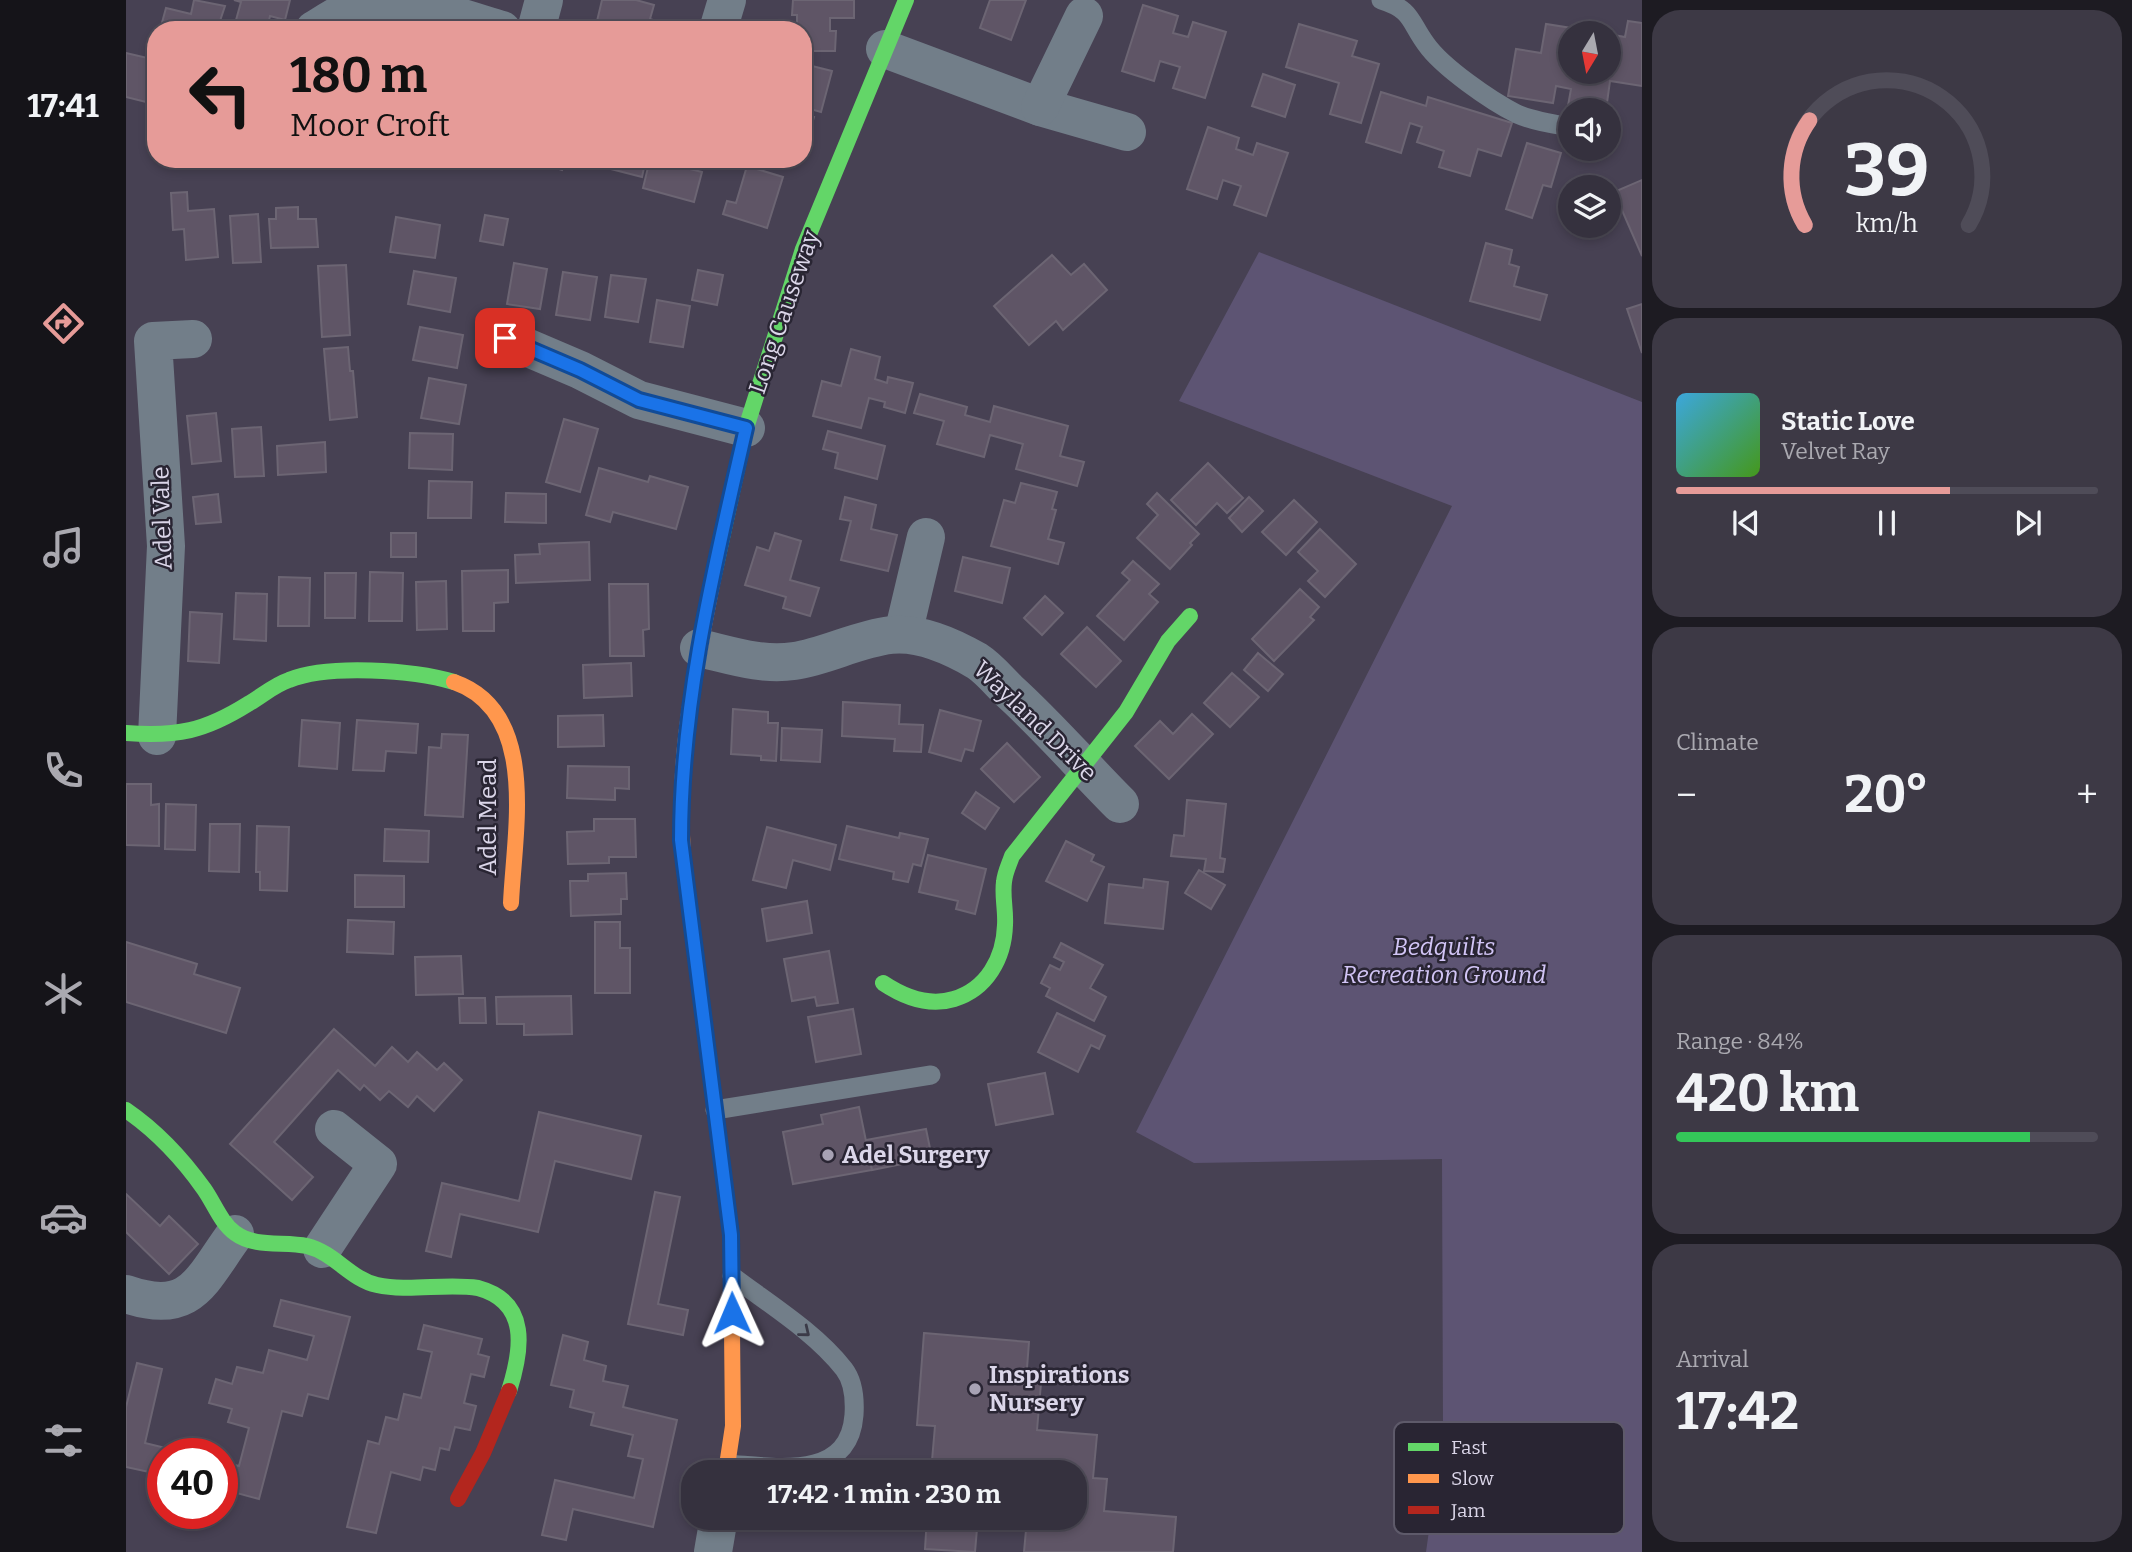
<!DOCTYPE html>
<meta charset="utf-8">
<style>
body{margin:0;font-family:Bitter,serif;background:#3d3945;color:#f1f3f6;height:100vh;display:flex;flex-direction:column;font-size:26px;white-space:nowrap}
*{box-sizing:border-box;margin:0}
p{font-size:23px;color:#aaa9b0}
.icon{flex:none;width:38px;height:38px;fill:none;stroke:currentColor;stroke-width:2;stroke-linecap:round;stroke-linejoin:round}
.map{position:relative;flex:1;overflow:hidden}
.sheet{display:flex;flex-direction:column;gap:10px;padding:10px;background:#1d1b22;width:490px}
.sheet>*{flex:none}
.top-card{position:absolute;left:21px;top:21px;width:665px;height:147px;border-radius:28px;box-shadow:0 4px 10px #0003,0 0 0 2px #4f4c58;background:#e69b98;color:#111;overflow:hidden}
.needle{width:46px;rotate:190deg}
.controls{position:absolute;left:1432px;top:21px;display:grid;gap:14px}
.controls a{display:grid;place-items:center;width:63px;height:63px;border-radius:50%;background:#35313e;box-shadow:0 4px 10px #0003,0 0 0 2px #4f4c58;font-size:35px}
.speed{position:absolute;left:21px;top:1438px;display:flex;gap:14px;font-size:35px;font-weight:700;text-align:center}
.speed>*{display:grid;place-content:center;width:91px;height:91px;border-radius:50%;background:#35313e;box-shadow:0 4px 10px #0003,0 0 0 2px #4f4c58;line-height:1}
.speed .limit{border:10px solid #d22;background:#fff;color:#111}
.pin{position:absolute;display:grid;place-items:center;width:60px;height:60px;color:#fff;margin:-30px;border-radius:14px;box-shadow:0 4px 10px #0006}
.me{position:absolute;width:77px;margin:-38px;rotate:359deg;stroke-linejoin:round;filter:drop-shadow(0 0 5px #0008)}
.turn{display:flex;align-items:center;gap:24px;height:147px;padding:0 28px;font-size:32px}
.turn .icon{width:91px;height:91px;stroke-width:2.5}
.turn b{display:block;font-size:49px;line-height:60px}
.big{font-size:52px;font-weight:700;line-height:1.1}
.sheet .card{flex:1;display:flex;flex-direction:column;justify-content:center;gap:10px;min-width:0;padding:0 24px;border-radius:28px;background:#3d3945}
.sheet .dial{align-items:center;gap:0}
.dial svg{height:182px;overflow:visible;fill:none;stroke:#4f4c58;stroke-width:7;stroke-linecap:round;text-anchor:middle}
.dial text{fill:#f1f3f6;stroke:none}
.song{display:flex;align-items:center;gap:21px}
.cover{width:84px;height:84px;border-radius:10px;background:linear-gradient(135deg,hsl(200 70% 55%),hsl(100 70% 35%))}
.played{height:7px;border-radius:4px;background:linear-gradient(90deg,#e69b98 65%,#4f4c58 65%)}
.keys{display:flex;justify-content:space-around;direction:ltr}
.heat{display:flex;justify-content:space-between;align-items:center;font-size:38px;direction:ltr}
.charge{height:10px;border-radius:5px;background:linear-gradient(90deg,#34c759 84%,#4f4c58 0)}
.trip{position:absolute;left:555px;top:1460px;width:406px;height:70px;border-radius:28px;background:#35313e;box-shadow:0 4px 10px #0003,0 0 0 2px #4f4c58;font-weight:700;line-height:70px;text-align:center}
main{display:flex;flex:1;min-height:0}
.tab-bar{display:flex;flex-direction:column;width:126px;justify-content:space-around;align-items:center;background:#151419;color:#aaa9b0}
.tab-bar .icon{width:49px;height:49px}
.tab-bar .on{color:#e69b98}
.tab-bar b{font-size:32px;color:#f1f3f6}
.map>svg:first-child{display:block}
.green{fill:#5d5473}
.building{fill:#5f5566;stroke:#6c6573;stroke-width:2}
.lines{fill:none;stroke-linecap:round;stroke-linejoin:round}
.lane{stroke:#727e89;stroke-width:19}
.street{stroke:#727e89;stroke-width:38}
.fast{stroke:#63d668;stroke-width:16}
.slow{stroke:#ff974d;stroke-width:16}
.jam{stroke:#b3261e;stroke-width:16}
.oneway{stroke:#3b3b48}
.route-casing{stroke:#114b97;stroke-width:18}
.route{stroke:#1a73e8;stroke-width:12}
.poi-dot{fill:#a7a2b4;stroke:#292533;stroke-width:2.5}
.labels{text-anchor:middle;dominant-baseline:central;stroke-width:5;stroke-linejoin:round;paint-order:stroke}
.street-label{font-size:24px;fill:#dbd6e9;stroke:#292533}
.park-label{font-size:24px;font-style:italic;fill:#d2c5f6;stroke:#292533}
.poi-label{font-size:24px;font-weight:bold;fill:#dbd6e9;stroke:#292533;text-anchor:start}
.key{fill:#292533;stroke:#5e5a6a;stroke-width:2}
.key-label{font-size:19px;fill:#dbd6e9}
</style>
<main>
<nav class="tab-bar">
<b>17:41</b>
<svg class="icon on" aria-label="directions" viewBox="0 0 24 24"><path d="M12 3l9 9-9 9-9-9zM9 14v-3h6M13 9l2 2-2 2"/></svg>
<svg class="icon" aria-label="music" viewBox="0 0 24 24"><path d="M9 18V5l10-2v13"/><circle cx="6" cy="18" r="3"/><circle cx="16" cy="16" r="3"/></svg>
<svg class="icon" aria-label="phone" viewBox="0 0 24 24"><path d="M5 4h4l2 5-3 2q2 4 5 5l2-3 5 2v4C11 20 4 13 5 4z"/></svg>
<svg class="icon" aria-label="climate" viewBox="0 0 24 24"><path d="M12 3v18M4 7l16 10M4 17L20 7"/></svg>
<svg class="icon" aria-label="car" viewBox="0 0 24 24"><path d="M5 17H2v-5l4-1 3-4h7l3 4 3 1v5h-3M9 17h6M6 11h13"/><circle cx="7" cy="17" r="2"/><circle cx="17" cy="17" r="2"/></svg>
<svg class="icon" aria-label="filters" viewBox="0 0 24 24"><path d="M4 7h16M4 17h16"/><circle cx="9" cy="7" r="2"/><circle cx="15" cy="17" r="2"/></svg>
</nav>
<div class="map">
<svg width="1516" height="1552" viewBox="0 0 1516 1552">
<rect width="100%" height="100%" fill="#474153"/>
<polygon class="green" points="1133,252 1516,402 1516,1552 1300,1552 1317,1431 1316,1159 1068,1163 1010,1132 1326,506 1053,401"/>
<g class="building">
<polygon points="68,0 99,6 93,24 98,26 97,30 34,30 40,8 65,14"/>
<polygon points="108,0 164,0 159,20 144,16 141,29 110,20 115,2"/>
<polygon points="476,0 510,0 528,5 524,19 530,21 528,30 498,30 471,21"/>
<polygon points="667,0 728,0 728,18 704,18 704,31 710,31 709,51 678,51 678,34 677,30 671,30 671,15 666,15"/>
<polygon points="864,0 900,0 885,40 854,28"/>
<polygon points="1017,5 1052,16 1047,33 1062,37 1067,22 1100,32 1079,98 1047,88 1054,67 1034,61 1028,81 996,71"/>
<polygon points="1502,21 1516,23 1516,86 1484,81 1480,110 1444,110 1444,117 1440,117 1445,89 1430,86 1427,103 1382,96 1390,49 1415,53 1420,24 1477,33 1444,33 1444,72 1482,72 1482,34 1499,37"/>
<polygon points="1173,24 1231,41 1226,56 1253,64 1235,123 1204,114 1213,83 1160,67"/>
<polygon points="0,53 30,60 28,104 0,97"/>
<polygon points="678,64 706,71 695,112 677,107"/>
<polygon points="1137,74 1169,85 1159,117 1126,106"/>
<polygon points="1255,92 1300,106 1302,97 1386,123 1375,156 1352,149 1344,176 1313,167 1318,151 1291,142 1296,127 1284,123 1275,153 1240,142"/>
<polygon points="677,114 688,117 680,145 677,144"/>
<polygon points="1082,127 1113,138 1110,149 1127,155 1131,143 1162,153 1140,216 1108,205 1115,186 1097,180 1091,199 1061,189"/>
<polygon points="1401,143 1435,153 1425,187 1417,185 1406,218 1380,209"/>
<polygon points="402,159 439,159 436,170"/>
<polygon points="479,159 520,159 516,177 477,167"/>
<polygon points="524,159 576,172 568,202 517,188"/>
<polygon points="621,166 657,177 641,228 597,214 601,201 610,203"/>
<polygon points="1516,180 1516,256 1488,192"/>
<polygon points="61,192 62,211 88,209 92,257 60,260 58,229 47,230 45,193"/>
<polygon points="172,207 172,219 190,219 192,247 145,248 143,219 150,219 150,208"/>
<polygon points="132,214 135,262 107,263 104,216"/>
<polygon points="359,215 382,219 377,245 354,241"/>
<polygon points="270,217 314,225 309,258 264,252"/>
<polygon points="1360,243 1386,250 1383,264 1393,267 1388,286 1421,295 1414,320 1344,301"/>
<polygon points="926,255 945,275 958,264 981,290 937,330 930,321 903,345 868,306"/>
<polygon points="388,263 421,269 414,309 381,304"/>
<polygon points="220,265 224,335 196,337 192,266"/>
<polygon points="572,270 597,275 591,305 566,300"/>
<polygon points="288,271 330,278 324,312 282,304"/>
<polygon points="437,272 471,277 464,320 430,315"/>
<polygon points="485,275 520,279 512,322 479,317"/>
<polygon points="531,300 564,306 557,347 524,342"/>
<polygon points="1516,304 1516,353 1501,309"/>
<polygon points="294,327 337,335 331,368 287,360"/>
<polygon points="222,347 224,371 227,371 231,417 204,420 198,349"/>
<polygon points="725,349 754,357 749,379 761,383 762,377 787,383 779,413 758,407 759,402 743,398 735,428 687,416 696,381 715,386"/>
<polygon points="303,378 340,385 333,424 295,418"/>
<polygon points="794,394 841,407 839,415 864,422 868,406 942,426 934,456 958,462 951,486 890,469 897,444 864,435 858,457 811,444 818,421 788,413"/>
<polygon points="90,413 95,461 66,464 61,416"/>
<polygon points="438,419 472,429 454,492 420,482"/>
<polygon points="135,427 138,476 109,477 106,429"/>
<polygon points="702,431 759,446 751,479 709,468 712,453 697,449"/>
<polygon points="284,433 327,434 326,470 283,468"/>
<polygon points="199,442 200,472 152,475 151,446"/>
<polygon points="1082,463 1117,498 1101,513 1091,503 1070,525 1045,500"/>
<polygon points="473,468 522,482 524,476 562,487 550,529 487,512 484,522 460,515"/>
<polygon points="303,481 346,482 345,518 302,518"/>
<polygon points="895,483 931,492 926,509 930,510 922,539 938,543 932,564 865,546 878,500 889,503"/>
<polygon points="380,493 420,494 420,523 379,522"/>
<polygon points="1031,493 1073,534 1064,543 1066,545 1044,569 1011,538 1032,515 1021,504"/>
<polygon points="92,494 95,522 70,524 67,497"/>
<polygon points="719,497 750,505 745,529 771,535 762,571 715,560 725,521 714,519"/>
<polygon points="1123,497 1137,511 1116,532 1103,518"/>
<polygon points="1168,500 1191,522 1160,555 1136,532"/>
<polygon points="1194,529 1230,564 1199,597 1182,581 1192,571 1172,552"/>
<rect x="265" y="533" width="25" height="24"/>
<polygon points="649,533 675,541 664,580 693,588 684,616 657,608 660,597 619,585 631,547 643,551"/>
<polygon points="463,542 464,580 390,583 389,555 414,554 413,544"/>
<polygon points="837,557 884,568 876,603 829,591"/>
<polygon points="1007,561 1033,584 1023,594 1032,602 998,640 971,616 1004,580 996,573"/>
<polygon points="382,570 382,602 368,603 368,631 337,631 336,571"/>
<polygon points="244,572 277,573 276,621 243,621"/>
<polygon points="199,573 230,573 229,618 199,618"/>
<polygon points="153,577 184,578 183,626 152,626"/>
<polygon points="320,581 321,629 291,630 290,582"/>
<polygon points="483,584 522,584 523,629 517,630 518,656 484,656"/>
<polygon points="1174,589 1193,607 1184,617 1188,620 1148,661 1126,639"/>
<polygon points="110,593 141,594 140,641 108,639"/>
<polygon points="919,596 937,613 916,635 898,618"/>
<polygon points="64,612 96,614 93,663 62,661"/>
<polygon points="961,627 995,661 970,687 935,654"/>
<polygon points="1132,653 1157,674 1142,691 1118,670"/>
<polygon points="505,663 506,696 458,698 457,665"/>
<polygon points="1106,673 1133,697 1104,727 1078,703"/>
<polygon points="717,702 774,705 773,724 797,725 795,752 768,751 769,739 716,736"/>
<polygon points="607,709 642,712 642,723 652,723 650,761 635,760 635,756 605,754"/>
<polygon points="814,710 855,721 847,751 839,749 835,761 803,752"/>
<polygon points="1066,714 1087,734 1043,779 1009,746 1034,721 1047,734"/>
<polygon points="477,715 478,746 432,747 432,716"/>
<polygon points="176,720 214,723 211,769 173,766"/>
<polygon points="231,720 292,724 290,753 260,751 258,771 227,770"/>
<polygon points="656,728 696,730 694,762 655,760"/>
<polygon points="316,734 342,735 337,817 299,815 303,747 315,748"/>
<polygon points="881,743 914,777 888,802 855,769"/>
<polygon points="442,766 503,767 503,789 489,788 489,800 441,798"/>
<polygon points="0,784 25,784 25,805 33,804 33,846 0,845"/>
<polygon points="850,792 873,808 859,829 836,813"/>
<polygon points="1061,800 1100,804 1094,858 1099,859 1097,872 1078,871 1080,859 1045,856 1048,835 1058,836"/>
<polygon points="40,804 70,805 69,850 39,849"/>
<polygon points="468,819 509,819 510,857 483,857 483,863 442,864 441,832 468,831"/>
<polygon points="84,824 114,824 113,872 83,871"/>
<polygon points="131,826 163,827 161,891 134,890 134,872 130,872"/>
<polygon points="721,826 773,838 774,833 802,839 795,866 787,864 782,882 767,879 768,872 713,859"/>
<polygon points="641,827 710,845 704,870 667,860 660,888 627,880"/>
<polygon points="259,829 303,831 302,862 258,861"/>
<polygon points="940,841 968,855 965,861 978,867 961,901 920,881"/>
<polygon points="802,855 860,869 849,914 830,909 832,901 793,892"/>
<polygon points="1073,870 1099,885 1085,909 1059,893"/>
<polygon points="500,873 501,899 495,899 495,914 445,916 444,881 462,881 462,874"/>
<polygon points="229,875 278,876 278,907 229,907"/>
<polygon points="1018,879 1042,882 1037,929 979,923 983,884 1017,888"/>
<polygon points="681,901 686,933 641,941 636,909"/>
<polygon points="222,920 268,922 267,954 221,952"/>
<polygon points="469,922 494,922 494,948 504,948 504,993 469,993"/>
<polygon points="0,942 71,964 68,974 114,988 100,1033 0,1002"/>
<polygon points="935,943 977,965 964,988 980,997 968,1021 920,996 924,988 915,983 924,965 934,970 938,962 928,957"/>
<polygon points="703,951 712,1003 691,1006 689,997 666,1001 658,959"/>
<polygon points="335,956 337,994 290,995 289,957"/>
<polygon points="445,996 446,1034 398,1035 398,1024 371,1024 370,997"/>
<polygon points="333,998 359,998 360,1023 334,1023"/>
<polygon points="727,1009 735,1054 690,1062 682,1017"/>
<polygon points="931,1013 979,1036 973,1049 965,1045 952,1072 912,1052"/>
<polygon points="208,1029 249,1066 266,1047 282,1062 291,1052 311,1070 318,1063 336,1080 308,1111 291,1096 282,1107 263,1091 254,1100 238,1085 234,1090 212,1070 148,1142 187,1177 166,1200 104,1144"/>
<polygon points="919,1073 927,1114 870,1125 862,1084"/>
<polygon points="733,1107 746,1170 667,1184 657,1132 697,1124 695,1115"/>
<polygon points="413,1112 515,1136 505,1179 429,1161 412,1232 334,1214 325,1257 300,1251 316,1183 393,1201"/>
<polygon points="800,1129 806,1158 746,1170 740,1140"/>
<polygon points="529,1192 554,1197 532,1304 562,1310 557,1335 502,1324"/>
<polygon points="0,1194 34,1226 43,1216 72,1244 43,1274 0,1232"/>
<polygon points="155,1300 224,1317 202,1399 182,1394 176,1416 156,1411 133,1499 96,1489 96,1462 113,1466 123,1428 102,1422 106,1409 83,1403 90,1379 106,1384 111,1367 137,1373 143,1350 181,1360 188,1336 148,1326"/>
<polygon points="298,1325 356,1339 352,1354 363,1357 358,1377 345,1374 338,1403 350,1406 344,1430 329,1427 323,1450 314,1448 309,1470 297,1467 294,1480 265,1472 250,1533 221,1527 242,1441 253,1444 260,1417 272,1420 278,1394 295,1398 306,1352 292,1349"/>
<polygon points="798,1333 903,1342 900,1381 915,1383 911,1430 971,1435 967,1478 981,1479 978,1511 1050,1517 1047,1552 898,1552 901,1519 877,1517 948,1517 948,1472 805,1472 809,1426 791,1425"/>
<polygon points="437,1335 462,1342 458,1360 480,1366 477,1381 502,1386 497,1407 551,1420 527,1527 447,1509 440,1540 416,1535 429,1480 508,1498 517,1459 502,1456 507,1435 465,1425 468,1413 444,1407 448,1390 425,1385"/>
<polygon points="11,1363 36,1369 19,1443 64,1454 37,1454 37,1475 0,1467 0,1407"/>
<polygon points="801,1517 852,1517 849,1552 799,1549"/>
</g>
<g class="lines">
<g class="lane">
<path d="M1255,0C1287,10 1283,21 1300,44C1316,67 1365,101 1391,114C1407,121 1426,124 1444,127"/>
<polyline points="589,1110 805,1075"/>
<path d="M601,1464C648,1467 723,1482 728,1415C729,1399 728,1382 718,1369C689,1332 643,1304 606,1276"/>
</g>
<g class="street">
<path d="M188,30C209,17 229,3 253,1C286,0 342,20 376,30"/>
<polyline points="410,30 418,0"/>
<polyline points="592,30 601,0"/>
<polyline points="759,49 914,107 1001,132"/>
<polyline points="914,107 958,16"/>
<polyline points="379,338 454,370 513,400 620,428"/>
<polyline points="777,634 800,537"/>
<path d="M573,648C604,655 635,666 668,661C701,656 731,639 765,635C794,632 827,647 851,661C862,668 872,680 882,690C922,726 956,766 994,804"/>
<polyline points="31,736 40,546 27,341 67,339"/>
<polyline points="196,1249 252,1164 208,1129"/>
<path d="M0,1294C66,1317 75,1280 109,1234"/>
<polyline points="587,1552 593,1517"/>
</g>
<g class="fast">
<polyline points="587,579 620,428 677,249 780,0"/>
<path d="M0,733C51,737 79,731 122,704C136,696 148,685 163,680C203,664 287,670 328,682"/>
<path d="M757,983C778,997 802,1007 828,999C861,989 878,958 879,925C880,910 876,896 878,882C879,872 883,865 886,856L1000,712L1042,641L1064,616"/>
<path d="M0,1110C32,1132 56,1158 78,1189C88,1203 95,1223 109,1233C129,1248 158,1241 181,1246C209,1253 224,1279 251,1285C283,1292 319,1283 352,1288C404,1302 396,1350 383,1391"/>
</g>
<g class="slow">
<path d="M328,682C414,712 388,832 385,903"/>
<path d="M559,874C547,774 568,676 587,579"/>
<polyline points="594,1149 605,1235 607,1426 600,1472"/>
</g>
<g class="jam">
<polyline points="559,874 594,1149"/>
<polyline points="332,1499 357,1453 383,1391"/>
</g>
</g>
<defs><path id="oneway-chevron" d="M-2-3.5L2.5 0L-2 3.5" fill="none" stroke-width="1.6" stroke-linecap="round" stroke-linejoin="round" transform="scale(1.75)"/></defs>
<use class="oneway" href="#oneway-chevron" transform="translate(679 1332) rotate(39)"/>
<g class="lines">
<g class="route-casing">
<path id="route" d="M379,338L454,370L513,400L620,428C589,564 555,700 555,840L605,1235L606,1313"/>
</g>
<use href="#route" class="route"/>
</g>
<g class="poi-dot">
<circle cx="702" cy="1155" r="7"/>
<circle cx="849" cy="1389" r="7"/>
</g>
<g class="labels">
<g class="street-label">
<text transform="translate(658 312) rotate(-71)">Long Causeway</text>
<text transform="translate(36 518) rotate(-92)">Adel Vale</text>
<text transform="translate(909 721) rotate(44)">Wayland Drive</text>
<text transform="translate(362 817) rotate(-90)">Adel Mead</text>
</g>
<g class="park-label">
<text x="1318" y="947">Bedquilts<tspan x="1318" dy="28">Recreation Ground</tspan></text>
</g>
<g class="poi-label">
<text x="716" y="1155">Adel Surgery</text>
<text x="863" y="1375">Inspirations<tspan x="863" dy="28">Nursery</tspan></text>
</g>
</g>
<rect x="1268" y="1422" width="230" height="112" rx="10" class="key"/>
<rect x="1282" y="1443" width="31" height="8" fill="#63d668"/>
<rect x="1282" y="1474" width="31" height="9" fill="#ff974d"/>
<rect x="1282" y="1506" width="31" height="8" fill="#b3261e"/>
<g class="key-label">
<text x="1325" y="1454">Fast</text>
<text x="1325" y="1485">Slow</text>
<text x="1325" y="1517">Jam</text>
</g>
</svg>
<div class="controls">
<a><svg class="needle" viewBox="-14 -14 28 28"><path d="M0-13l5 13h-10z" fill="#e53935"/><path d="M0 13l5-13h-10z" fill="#aaa9b0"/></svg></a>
<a><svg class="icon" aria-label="sound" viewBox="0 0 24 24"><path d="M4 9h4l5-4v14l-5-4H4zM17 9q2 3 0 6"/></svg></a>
<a><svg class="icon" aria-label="layers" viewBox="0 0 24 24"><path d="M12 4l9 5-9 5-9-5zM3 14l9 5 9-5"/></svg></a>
</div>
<div class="speed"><div class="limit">40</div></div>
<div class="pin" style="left:379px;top:338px;background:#d93025"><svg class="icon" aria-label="arrive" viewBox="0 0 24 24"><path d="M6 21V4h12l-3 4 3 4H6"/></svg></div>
<svg class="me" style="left:606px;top:1313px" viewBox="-20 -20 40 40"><path d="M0-17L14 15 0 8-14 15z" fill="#1a73e8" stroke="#fff" stroke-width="4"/></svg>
<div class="trip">17:42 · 1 min · 230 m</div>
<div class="top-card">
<div class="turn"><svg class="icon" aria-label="left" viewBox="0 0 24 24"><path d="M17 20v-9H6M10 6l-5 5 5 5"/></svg><div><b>180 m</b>Moor Croft</div></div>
</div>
</div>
<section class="sheet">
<div class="card dial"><svg viewBox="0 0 100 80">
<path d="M14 69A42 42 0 1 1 86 69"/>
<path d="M14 69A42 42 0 0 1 16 23" stroke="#e69b98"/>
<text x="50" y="56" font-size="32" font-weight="700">39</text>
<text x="50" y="72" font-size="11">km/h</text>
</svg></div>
<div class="card">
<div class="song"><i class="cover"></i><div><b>Static Love</b><p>Velvet Ray</p></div></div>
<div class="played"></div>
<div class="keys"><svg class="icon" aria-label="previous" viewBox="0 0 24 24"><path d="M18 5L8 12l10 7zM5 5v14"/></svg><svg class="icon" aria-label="pause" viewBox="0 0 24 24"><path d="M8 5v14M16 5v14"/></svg><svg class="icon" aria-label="next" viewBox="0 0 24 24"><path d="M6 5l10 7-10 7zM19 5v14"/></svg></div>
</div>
<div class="card"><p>Climate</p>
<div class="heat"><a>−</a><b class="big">20°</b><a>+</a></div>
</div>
<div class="card"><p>Range · 84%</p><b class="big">420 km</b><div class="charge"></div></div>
<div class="card"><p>Arrival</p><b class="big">17:42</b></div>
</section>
</main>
